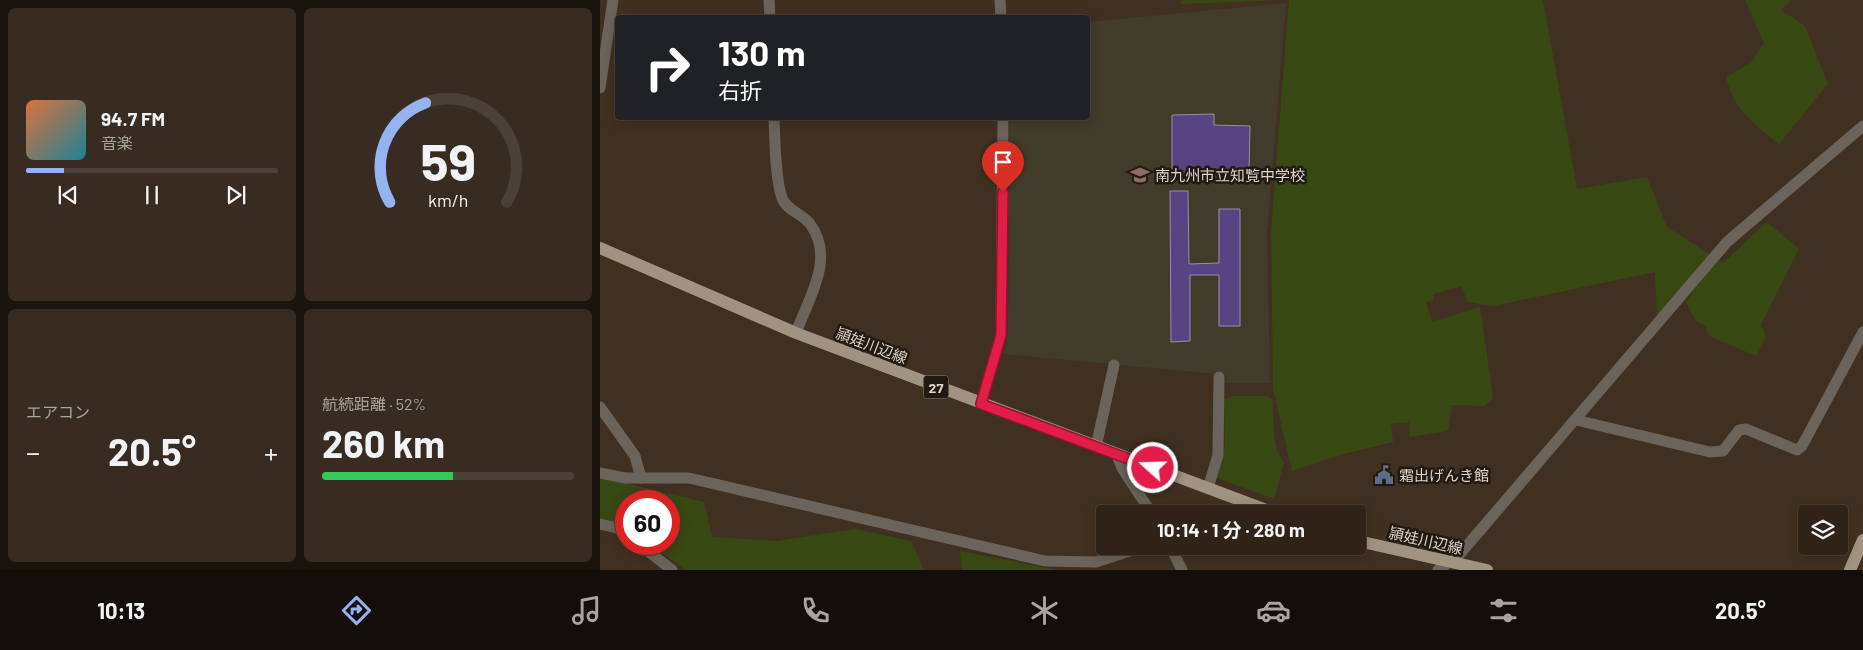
<!DOCTYPE html>
<html lang="ja">
<meta charset="utf-8">
<style>
body{margin:0;font-family:Barlow,"Noto Sans JP",sans-serif;background:#382c22;color:#f1f3f6;height:100vh;display:flex;flex-direction:column;font-size:19px;white-space:nowrap}
*{box-sizing:border-box;margin:0}
p{font-size:16px;color:#a8a4a2}
.icon{flex:none;width:28px;height:28px;fill:none;stroke:currentColor;stroke-width:2;stroke-linecap:round;stroke-linejoin:round}
.map{position:relative;flex:1;overflow:hidden}
.drawer{display:flex;flex-direction:column;gap:8px;padding:8px;background:#1a140e;width:600px}
.drawer>*{flex:none}
.hud{position:absolute;left:15px;top:15px;width:475px;height:105px;border-radius:5px;box-shadow:0 2px 12px #0003,0 0 0 1px #4b4138;background:#202124;color:#fff;overflow:hidden}
.buttons{position:absolute;left:1198px;top:505px;display:grid;gap:10px}
.buttons a{display:grid;place-items:center;width:50px;height:50px;border-radius:5px;background:#302419;box-shadow:0 2px 12px #0003,0 0 0 1px #4b4138;font-size:25px}
.speed{position:absolute;left:15px;top:490px;display:flex;gap:10px;font-size:25px;font-weight:700;text-align:center}
.speed>*{display:grid;place-content:center;width:65px;height:65px;border-radius:50%;background:#302419;box-shadow:0 2px 12px #0003,0 0 0 1px #4b4138;line-height:1}
.speed .limit{border:8px solid #d22;background:#fff;color:#111}
.pin{position:absolute;display:grid;place-items:center;width:42px;height:42px;color:#fff;margin:-51px -21px;border-radius:50% 50% 50% 0;rotate:-45deg;box-shadow:0 0 5px #0007}
.pin .icon{rotate:45deg}
.me{position:absolute;width:55px;margin:-28px;rotate:290deg;stroke-linejoin:round;filter:drop-shadow(0 0 4px #0008)}
.turn{display:flex;align-items:center;gap:18px;height:105px;padding:0 20px;font-size:22px}
.turn .icon{width:65px;height:65px;stroke-width:2.5}
.turn b{display:block;font-size:35px;line-height:42px}
.big{font-size:38px;font-weight:700;line-height:1.1}
.drawer .card{flex:1;display:flex;flex-direction:column;justify-content:center;gap:8px;min-width:0;padding:0 18px;border-radius:8px;background:#382c22}
.drawer .dial{align-items:center;gap:0}
.dial svg{height:130px;overflow:visible;fill:none;stroke:#4b4138;stroke-width:7;stroke-linecap:round;text-anchor:middle}
.dial text{fill:#f1f3f6;stroke:none}
.song{display:flex;align-items:center;gap:15px}
.cover{width:60px;height:60px;border-radius:8px;background:linear-gradient(135deg,hsl(20 70% 55%),hsl(190 70% 35%))}
.played{height:5px;border-radius:2px;background:linear-gradient(90deg,#95b2f1 15%,#4b4138 15%)}
.keys{display:flex;justify-content:space-around;direction:ltr}
.heat{display:flex;justify-content:space-between;align-items:center;font-size:28px;direction:ltr}
.charge{height:8px;border-radius:4px;background:linear-gradient(90deg,#34c759 52%,#4b4138 0)}
.drawer .tiles{flex:1;display:grid;gap:8px;grid-template-columns:repeat(2,1fr)}
.trip{position:absolute;left:496px;top:505px;width:270px;height:50px;border-radius:5px;background:#302419;box-shadow:0 2px 12px #0003,0 0 0 1px #4b4138;font-weight:700;line-height:50px;text-align:center}
.dock{display:flex;height:80px;justify-content:space-around;align-items:center;background:#130e0a;color:#a8a4a2}
.dock .icon{width:35px;height:35px}
.dock .active{color:#95b2f1}
.dock b{font-size:22px;color:#f1f3f6}
main{display:flex;flex:1;min-height:0}
.map>svg:first-child{display:block}
.education{fill:#413b29}
.green{fill:#384812}
.building{fill:#574382;stroke:#9690a7}
.lines{fill:none;stroke-linecap:round;stroke-linejoin:round}
.minor{stroke:#6b645c;stroke-width:11}
.major{stroke:#a19382;stroke-width:12}
.route-casing{stroke:#92132f;stroke-width:12}
.route{stroke:#e11d48;stroke-width:9}
.labels{text-anchor:middle;dominant-baseline:central;stroke-width:5;stroke-linejoin:round;paint-order:stroke}
.shield{fill:#211a13;stroke:#a59c93;stroke-width:1}
.shield-label{font-size:14px;font-weight:bold;fill:#ded4ca}
.poi-label{font-size:15px;fill:#ded4ca;stroke:#211a13;text-anchor:start}
.street-label{font-size:15px;fill:#ded4ca;stroke:#211a13}
</style>
<main>
<section class="drawer">
<div class="tiles">
<div class="card">
<div class="song"><i class="cover"></i><div><b>94.7 FM</b><p>音楽</p></div></div>
<div class="played"></div>
<div class="keys"><svg class="icon" aria-label="previous" viewBox="0 0 24 24"><path d="M18 5L8 12l10 7zM5 5v14"/></svg><svg class="icon" aria-label="pause" viewBox="0 0 24 24"><path d="M8 5v14M16 5v14"/></svg><svg class="icon" aria-label="next" viewBox="0 0 24 24"><path d="M6 5l10 7-10 7zM19 5v14"/></svg></div>
</div>
<div class="card dial"><svg viewBox="0 0 100 80">
<path d="M14 69A42 42 0 1 1 86 69"/>
<path d="M14 69A42 42 0 0 1 36 8" stroke="#95b2f1"/>
<text x="50" y="56" font-size="32" font-weight="700">59</text>
<text x="50" y="72" font-size="11">km/h</text>
</svg></div>
<div class="card"><p>エアコン</p>
<div class="heat"><a>−</a><b class="big">20.5°</b><a>+</a></div>
</div>
<div class="card"><p>航続距離 · 52%</p><b class="big">260 km</b><div class="charge"></div></div>
</div>
</section>
<div class="map">
<svg width="1263" height="570" viewBox="0 0 1263 570">
<rect width="100%" height="100%" fill="#403021"/>
<polygon class="education" points="686,3 667,232 670,383 627,383 627,375 403,354 408,331 409,118 488,118 488,22"/>
<g class="green">
<polygon points="581,0 684,0 580,4"/>
<polygon points="689,0 943,0 977,189 1047,177 1067,227 1123,263 1167,222 1199,249 1161,325 1166,336 1156,356 1107,335 1106,327 1096,321 1086,302 1093,292 1084,285 1057,316 1055,272 893,306 867,302 862,286 833,294 834,300 826,302 832,322 880,307 893,398 885,406 852,405 848,431 810,437 809,422 791,424 793,442 740,455 692,471 673,389 671,232"/>
<path d="M1145,0H1192L1181,10L1205,26L1228,84L1179,144C1154,123 1134,111 1126,77L1151,63L1164,43Z"/>
<path d="M634,396H667L673,400C674,419 671,447 684,462L674,499L617,478L625,446L624,399Z"/>
<polygon points="0,477 104,502 112,537 177,541 255,529 311,541 324,570 86,570 49,544 69,544 69,501 26,501 26,529 0,520"/>
<polygon points="360,551 457,570 362,570"/>
</g>
<g class="building">
<polygon points="614,114 614,125 650,126 649,172 572,172 572,115"/>
<polygon points="570,191 588,191 589,264 619,263 619,209 640,209 640,326 619,326 619,275 590,275 590,341 571,342"/>
</g>
<g class="lines">
<g class="minor">
<polyline points="169,0 170,18"/>
<polyline points="400,0 401,18"/>
<polyline points="0,88 13,0"/>
<path d="M174,118C175,139 175,178 182,198C187,211 203,214 210,224C236,258 208,299 196,333"/>
<polyline points="381,404 401,335 403,118"/>
<polyline points="0,407 35,456 41,478"/>
<polyline points="976,420 1110,452 1123,451 1139,430 1146,429 1197,450 1202,446 1263,332"/>
<polyline points="496,447 514,365"/>
<polyline points="517,455 522,468 552,514"/>
<polyline points="0,473 25,478 89,478 445,561 496,562 545,546"/>
<polyline points="608,488 618,455 619,377"/>
<polyline points="0,524 17,528 26,534"/>
<polyline points="39,544 72,570"/>
<polyline points="570,546 582,570"/>
<polyline points="838,570 859,555 1127,242 1263,126"/>
</g>
<g class="major">
<polyline points="0,248 196,333 677,514"/>
<polyline points="758,541 887,570"/>
<polyline points="1250,570 1263,540"/>
</g>
</g>
<g class="lines">
<g class="route-casing">
<polyline id="route" points="403,192 401,335 381,404 553,468"/>
</g>
<use href="#route" class="route"/>
</g>
<defs>
<g id="school-bare" transform="scale(1.5)"><path d="M0-5L7-2L0 1L-7-2ZM-4 1L0 2.5L4 1V4Q0 6-4 4Z" fill="#8d6e63" stroke="#211a13" stroke-width="2.5" paint-order="stroke"/></g>
<g id="civic-bare" transform="scale(1.5)"><path d="M-.6-6.5H3V-4.5H.6V-3L4-1V1h2V6H-6V1h2V-1L-.6-3ZM-1.2 2.5V6h2.4V2.5Z" fill="#5c6f8a" stroke="#211a13" stroke-width="2.5" paint-order="stroke"/></g>
</defs>
<g fill-rule="evenodd">
<use href="#school-bare" x="540" y="175"/>
<use href="#civic-bare" x="784" y="475"/>
</g>
<g class="labels">
<rect class="shield" x="323.5" y="375.5" width="25" height="23" rx="4"/>
<g class="shield-label">
<text x="336" y="387">27</text>
</g>
<g class="poi-label">
<text x="555" y="175">南九州市立知覧中学校</text>
<text x="799" y="475">霜出げんき館</text>
</g>
<g class="street-label">
<text transform="translate(272 345) rotate(21)">頴娃川辺線</text>
<text transform="translate(826 540) rotate(13)">頴娃川辺線</text>
</g>
</g>
</svg>
<div class="buttons">
<a><svg class="icon" aria-label="layers" viewBox="0 0 24 24"><path d="M12 4l9 5-9 5-9-5zM3 14l9 5 9-5"/></svg></a>
</div>
<div class="speed"><div class="limit">60</div></div>
<div class="pin" style="left:403px;top:192px;background:#d93025"><svg class="icon" aria-label="arrive" viewBox="0 0 24 24"><path d="M6 21V4h12l-3 4 3 4H6"/></svg></div>
<svg class="me" style="left:553px;top:468px" viewBox="-20 -20 40 40"><circle r="17" fill="#e11d48" stroke="#fff" stroke-width="3"/><path d="M0-11L8 9 0 5-8 9z" fill="#fff"/></svg>
<div class="trip">10:14 · 1 分 · 280 m</div>
<div class="hud">
<div class="turn"><svg class="icon" aria-label="right" viewBox="0 0 24 24"><path d="M7 20v-9h11M14 6l5 5-5 5"/></svg><div><b>130 m</b>右折</div></div>
</div>
</div>
</main>
<nav class="dock">
<b>10:13</b>
<svg class="icon active" aria-label="directions" viewBox="0 0 24 24"><path d="M12 3l9 9-9 9-9-9zM9 14v-3h6M13 9l2 2-2 2"/></svg>
<svg class="icon" aria-label="music" viewBox="0 0 24 24"><path d="M9 18V5l10-2v13"/><circle cx="6" cy="18" r="3"/><circle cx="16" cy="16" r="3"/></svg>
<svg class="icon" aria-label="phone" viewBox="0 0 24 24"><path d="M5 4h4l2 5-3 2q2 4 5 5l2-3 5 2v4C11 20 4 13 5 4z"/></svg>
<svg class="icon" aria-label="climate" viewBox="0 0 24 24"><path d="M12 3v18M4 7l16 10M4 17L20 7"/></svg>
<svg class="icon" aria-label="car" viewBox="0 0 24 24"><path d="M5 17H2v-5l4-1 3-4h7l3 4 3 1v5h-3M9 17h6M6 11h13"/><circle cx="7" cy="17" r="2"/><circle cx="17" cy="17" r="2"/></svg>
<svg class="icon" aria-label="filters" viewBox="0 0 24 24"><path d="M4 7h16M4 17h16"/><circle cx="9" cy="7" r="2"/><circle cx="15" cy="17" r="2"/></svg>
<b>20.5°</b>
</nav>
